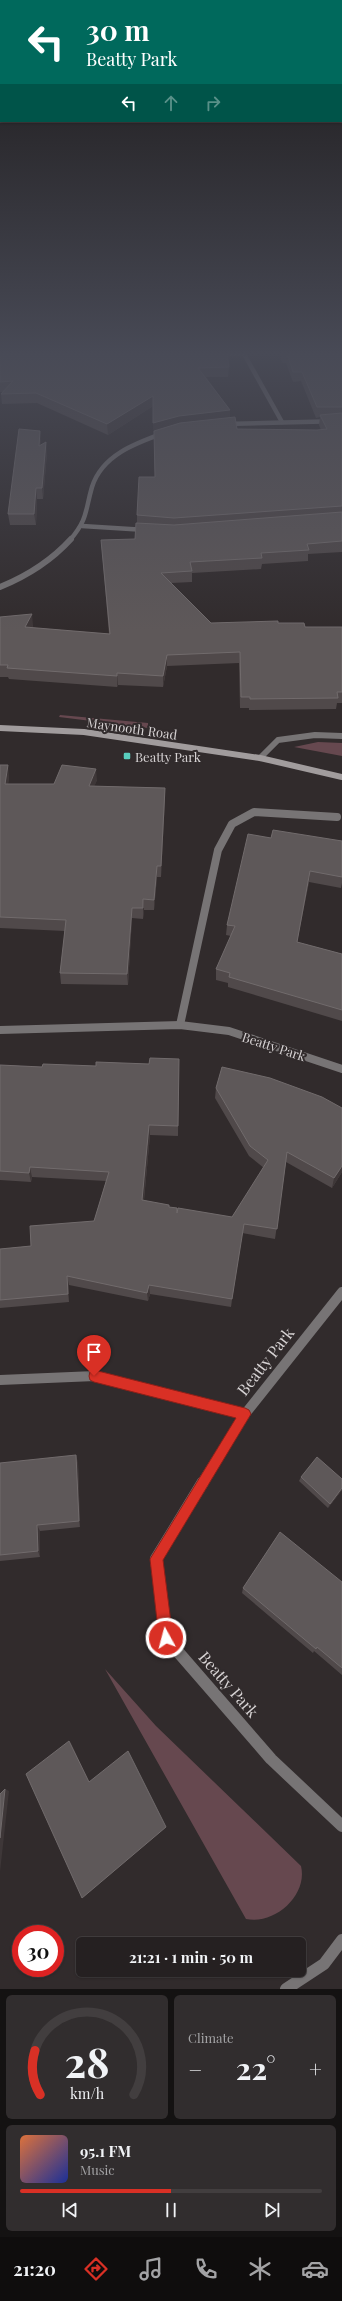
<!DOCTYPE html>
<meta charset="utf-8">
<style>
body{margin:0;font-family:"Playfair Display",serif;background:#312d2e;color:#f1f3f6;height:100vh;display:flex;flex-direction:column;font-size:15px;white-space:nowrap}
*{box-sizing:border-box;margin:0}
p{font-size:13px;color:#a3a3a5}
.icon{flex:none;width:22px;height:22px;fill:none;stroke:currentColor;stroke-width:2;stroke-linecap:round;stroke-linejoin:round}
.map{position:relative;height:1989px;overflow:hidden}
.side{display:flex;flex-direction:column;gap:6px;padding:6px;background:#141212;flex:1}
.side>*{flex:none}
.hud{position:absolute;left:0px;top:0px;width:342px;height:122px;box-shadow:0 1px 3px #0004,0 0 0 1px #423e3f;background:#00695c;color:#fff;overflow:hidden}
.speed{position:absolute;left:12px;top:1925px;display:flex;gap:8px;font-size:20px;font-weight:700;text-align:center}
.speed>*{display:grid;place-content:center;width:52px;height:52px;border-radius:50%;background:#252021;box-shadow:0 1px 3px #0004,0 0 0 1px #423e3f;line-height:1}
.speed .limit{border:6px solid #d22;background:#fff;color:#111}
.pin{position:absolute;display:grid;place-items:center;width:34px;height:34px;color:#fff;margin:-41px -17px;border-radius:50% 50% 50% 0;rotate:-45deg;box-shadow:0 0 4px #0007}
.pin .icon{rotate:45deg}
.me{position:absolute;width:44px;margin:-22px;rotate:353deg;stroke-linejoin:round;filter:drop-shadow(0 0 3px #0008)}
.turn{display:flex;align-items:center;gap:14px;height:84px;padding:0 20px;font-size:18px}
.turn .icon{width:52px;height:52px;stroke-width:2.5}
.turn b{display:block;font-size:28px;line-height:34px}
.lanes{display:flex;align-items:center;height:38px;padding:0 20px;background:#0003;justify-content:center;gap:20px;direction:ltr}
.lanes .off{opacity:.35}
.big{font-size:30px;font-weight:700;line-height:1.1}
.side .widget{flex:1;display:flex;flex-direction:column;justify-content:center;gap:6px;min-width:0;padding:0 14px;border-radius:6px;background:#312d2e}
.side .dial{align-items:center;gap:0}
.dial svg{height:104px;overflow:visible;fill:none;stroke:#423e3f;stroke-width:7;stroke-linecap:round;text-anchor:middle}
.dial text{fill:#f1f3f6;stroke:none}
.song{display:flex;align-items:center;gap:12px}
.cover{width:48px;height:48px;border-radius:6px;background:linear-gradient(135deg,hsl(20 70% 55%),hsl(230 70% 35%))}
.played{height:4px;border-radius:2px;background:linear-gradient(90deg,#d93025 50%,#423e3f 50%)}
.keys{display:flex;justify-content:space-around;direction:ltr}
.heat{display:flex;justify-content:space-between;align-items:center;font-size:22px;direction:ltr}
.side .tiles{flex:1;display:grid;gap:6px;grid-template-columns:1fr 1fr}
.widget:last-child{grid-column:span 2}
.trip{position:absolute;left:76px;top:1937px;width:230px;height:40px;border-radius:6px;background:#252021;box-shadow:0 1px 3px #0004,0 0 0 1px #423e3f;font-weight:700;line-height:40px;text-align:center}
.tabs{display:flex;height:64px;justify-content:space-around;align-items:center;background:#0f0d0d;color:#a3a3a5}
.tabs .icon{width:28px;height:28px}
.tabs .selected{color:#d93025}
.tabs b{font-size:18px;color:#f1f3f6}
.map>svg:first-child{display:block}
.green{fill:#66484f}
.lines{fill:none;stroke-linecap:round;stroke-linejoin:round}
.street-far4{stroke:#777475;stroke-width:4.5}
.street-far3{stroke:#777475;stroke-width:6}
.street-far2{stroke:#777475;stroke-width:8}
.street-far1{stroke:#777475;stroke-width:10}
.street{stroke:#777475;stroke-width:12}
.secondary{stroke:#a19c9d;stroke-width:6}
.wall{fill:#50494a}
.shaded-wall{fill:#3e3738}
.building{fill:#5e5859;stroke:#716b6c}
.route{fill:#d93025;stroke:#8d1f18}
.poi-dot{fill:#59cebe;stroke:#312b2c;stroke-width:1.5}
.labels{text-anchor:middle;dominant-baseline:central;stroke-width:4;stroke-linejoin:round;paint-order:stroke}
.street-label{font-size:13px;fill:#d6d2d3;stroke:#312b2c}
.poi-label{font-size:13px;fill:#d6d2d3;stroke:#312b2c;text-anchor:start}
.near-street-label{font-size:16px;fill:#d6d2d3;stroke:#312b2c}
</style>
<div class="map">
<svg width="342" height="1989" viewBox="0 0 342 1989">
<rect width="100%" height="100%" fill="#312b2c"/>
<g class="green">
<polygon points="60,715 148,723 148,728 59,717"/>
<polygon points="318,742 342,743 342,756 294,747"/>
<path d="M105,1669L156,1726L301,1866C308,1895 275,1925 246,1919Z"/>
</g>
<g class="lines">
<g class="street-far4">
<polyline points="243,352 282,422"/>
<polyline points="218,354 243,354"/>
<polyline points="225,424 342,421"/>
<polyline points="82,526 146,530"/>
<path d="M70,540C88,519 85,511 92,487C102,455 136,443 164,433"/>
</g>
<g class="street-far3">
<path d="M0,587C27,576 51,561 71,539"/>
<polyline points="260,758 278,740 315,735 342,736"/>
</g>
<g class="street-far2">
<polyline points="180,1025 218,850 232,824 254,812 337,817"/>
<polyline points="0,1030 180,1025 229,1031 342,1069"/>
</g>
<g class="street-far1">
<polyline points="0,1380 95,1376 245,1414"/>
<polyline points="202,1483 245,1414 342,1292"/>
</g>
<g class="street">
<polyline points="203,1482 156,1559 166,1638 271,1759 342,1826"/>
<polyline points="286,1989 324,1964 342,1940"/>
</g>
<polyline class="secondary" points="0,728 84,732 260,758 342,777"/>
</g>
<g class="wall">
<polygon points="0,352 227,352 229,367 228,377 206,377 230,410 230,417 237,429 317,430 321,430 319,425 320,417 316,418 301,381 293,382 286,363 282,363 280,354 276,354 275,352 342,352 342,552 308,554 308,561 262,564 261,569 192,573 192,582 171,583 211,623 278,623 305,627 342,627 342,703 337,703 336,709 249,710 249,708 240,708 239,663 167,666 163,687 118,685 117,687 9,679 8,677 0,677 0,617 33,625 32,628 109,634 101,540 135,539 137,523 137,515 155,477 153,406 108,435 37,403 2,404 1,394 3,392 0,392"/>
<polygon points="40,431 40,445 47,453 43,499 37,499 36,525 10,525 8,514"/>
<polygon points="0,765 9,776 8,784 54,784 97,780 94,786 165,788 165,799 161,877 157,877 154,910 144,910 143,919 132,918 128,985 61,984 60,973 65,931 0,928"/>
<polygon points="271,838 342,841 342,883 341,888 309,882 297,942 342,954 342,1021 228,987 228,983 216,980 216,969 231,936 226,935 227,925"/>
<polygon points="179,1059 178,1136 150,1135 144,1200 169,1207 177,1213 232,1217 264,1168 249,1156 215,1098 216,1088 342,1172 332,1188 286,1162 275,1239 242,1233 231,1307 150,1294 148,1301 69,1285 69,1302 0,1308 0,1249 31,1246 94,1221 106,1181 32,1177 31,1182 0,1180 0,1065 42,1067 96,1066 149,1064"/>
<polygon points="78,1462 80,1527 40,1531 40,1557 0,1561 0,1463"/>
<polygon points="301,1477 342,1479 342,1490 328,1508 299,1481"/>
<polygon points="342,1582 342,1675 314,1651 313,1653 242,1593 243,1588"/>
</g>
<g class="shaded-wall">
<polygon points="153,396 153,406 108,435 107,424"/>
<polygon points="230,410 230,420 154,433 153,423 179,416"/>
<polygon points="40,431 41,441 40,457 39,446"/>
<polygon points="46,442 47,453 43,499 42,488"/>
<polygon points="36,488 37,499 36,525 34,514"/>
<polygon points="32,614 33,625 27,638 25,627"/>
<polygon points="167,655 167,666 163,687 163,676"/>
<polygon points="117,673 118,685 117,687"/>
<polygon points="8,765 9,776 7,795 5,784"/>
<polygon points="96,769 97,780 90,797 89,786"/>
<polygon points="165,788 165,799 161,877 161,866"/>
<polygon points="157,866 157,877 154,910 154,900"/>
<polygon points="310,871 309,882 295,953 297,942"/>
<polygon points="143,899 144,910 143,919"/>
<polygon points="132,908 132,918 128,985 127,974"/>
<polygon points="149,1125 150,1135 143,1209 142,1200"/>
<polygon points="342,1166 342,1172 332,1188 334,1178"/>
<polygon points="30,1167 32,1177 31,1182 29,1173"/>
<polygon points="244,1224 242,1233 231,1307 232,1299"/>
<polygon points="67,1276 69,1285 69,1302 68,1294"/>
<polygon points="149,1285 150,1294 148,1301 147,1293"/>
<polygon points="76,1455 78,1462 80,1527 79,1521"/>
<polygon points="342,1488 342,1490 328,1508 330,1504"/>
<polygon points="37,1525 40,1531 40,1557 38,1551"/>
<polygon points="69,1741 71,1743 90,1783 89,1782"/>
<polygon points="5,1789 9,1791 0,1872 0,1838"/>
<polygon points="166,1827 84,1897 82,1898"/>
</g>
<g class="building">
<polygon points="45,352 227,352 229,367 198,368 230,410 179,416 153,423 153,396 107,424 36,393 1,394 13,381 0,382 0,353"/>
<polygon points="282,352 342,352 342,407 317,407 302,372 293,372 287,353 283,353"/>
<polygon points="342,413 342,506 174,518 137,515 139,477 155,477 154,431 180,423 235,417 237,429 317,430 327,429 320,415"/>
<polygon points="19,429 40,431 39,446 46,442 42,488 36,488 34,514 8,514"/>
<polygon points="342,512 342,541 307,544 309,550 261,553 262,558 190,562 192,571 161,573 211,623 278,621 278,623 304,623 305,627 342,627 342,692 337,692 338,698 250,699 250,697 241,697 240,652 167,655 163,676 117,673 117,676 7,668 8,665 0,665 0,617 32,614 25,627 110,634 101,540 135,539 136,523 174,525"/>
<polygon points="0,765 8,765 5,784 54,784 62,765 96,769 89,786 165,788 161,866 157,866 154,900 143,899 143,908 132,908 127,974 60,973 66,920 0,917"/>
<polygon points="273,830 342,841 342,877 310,871 297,942 342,954 342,1010 229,977 230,973 216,969 235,926 227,925 248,834 271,838"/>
<polygon points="150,1058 179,1059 178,1126 149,1125 142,1200 169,1205 169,1207 177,1208 177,1213 178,1208 232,1217 268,1160 250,1146 216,1088 222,1067 270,1078 322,1097 342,1108 342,1166 334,1178 287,1152 277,1229 244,1224 232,1299 149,1285 147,1293 67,1276 68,1294 0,1300 0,1249 31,1246 30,1226 94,1221 109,1172 30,1167 29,1173 0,1171 0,1065 42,1067 43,1064 96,1066 96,1062 149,1064"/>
<polygon points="76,1455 79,1521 37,1525 38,1551 0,1555 0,1463"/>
<polygon points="317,1457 342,1479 342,1488 330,1504 301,1477"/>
<polygon points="280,1532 342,1582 342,1668 317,1647 316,1649 243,1588"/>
<polygon points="69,1741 89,1782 128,1751 166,1827 82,1898 26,1774"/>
<polygon points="5,1789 0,1838 0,1794"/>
</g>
<linearGradient id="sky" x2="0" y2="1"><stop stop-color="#1b1818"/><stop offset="0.56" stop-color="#484a56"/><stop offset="1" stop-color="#484a56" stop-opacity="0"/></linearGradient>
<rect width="342" height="631" fill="url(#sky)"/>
<polygon class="route" points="94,1370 245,1408 249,1410 251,1414 163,1560 173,1638 171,1642 166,1644 161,1642 159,1638 150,1559 236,1418 94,1382 90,1380 89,1376 90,1372"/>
<rect class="poi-dot" x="123" y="752" width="8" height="8" rx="2"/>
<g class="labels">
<g class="street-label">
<text transform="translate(132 728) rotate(8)">Maynooth Road</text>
<text transform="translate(274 1046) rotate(18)">Beatty Park</text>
</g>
<g class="poi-label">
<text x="135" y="756">Beatty Park</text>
</g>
<g class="near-street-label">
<text transform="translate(265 1361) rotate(-52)">Beatty Park</text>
<text transform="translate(229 1684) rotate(49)">Beatty Park</text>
</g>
</g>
</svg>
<div class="speed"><div class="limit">30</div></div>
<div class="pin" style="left:94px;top:1376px;background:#d93025"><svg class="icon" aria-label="arrive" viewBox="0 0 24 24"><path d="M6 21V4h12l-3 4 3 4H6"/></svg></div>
<svg class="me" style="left:166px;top:1638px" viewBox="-20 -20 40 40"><circle r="17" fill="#d93025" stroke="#fff" stroke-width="3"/><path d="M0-11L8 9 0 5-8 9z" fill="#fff"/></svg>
<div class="trip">21:21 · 1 min · 50 m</div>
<div class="hud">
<div class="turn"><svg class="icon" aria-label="left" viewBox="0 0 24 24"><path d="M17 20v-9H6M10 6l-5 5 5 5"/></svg><div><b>30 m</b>Beatty Park</div></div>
<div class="lanes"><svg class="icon" aria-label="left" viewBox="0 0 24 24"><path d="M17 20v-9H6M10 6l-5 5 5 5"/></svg><svg class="icon off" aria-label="ahead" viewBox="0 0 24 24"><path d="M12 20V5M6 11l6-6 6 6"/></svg><svg class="icon off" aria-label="right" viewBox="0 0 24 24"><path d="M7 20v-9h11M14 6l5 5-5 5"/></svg></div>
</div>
</div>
<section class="side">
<div class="tiles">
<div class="widget dial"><svg viewBox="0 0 100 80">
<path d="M14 69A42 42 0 1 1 86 69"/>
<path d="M14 69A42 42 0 0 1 10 35" stroke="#d93025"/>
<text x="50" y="56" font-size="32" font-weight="700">28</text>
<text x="50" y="72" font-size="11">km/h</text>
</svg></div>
<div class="widget"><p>Climate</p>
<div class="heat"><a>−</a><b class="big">22°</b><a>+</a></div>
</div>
<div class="widget">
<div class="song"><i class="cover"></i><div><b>95.1 FM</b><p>Music</p></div></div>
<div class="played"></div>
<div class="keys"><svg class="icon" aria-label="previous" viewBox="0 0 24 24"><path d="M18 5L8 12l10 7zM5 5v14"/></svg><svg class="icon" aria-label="pause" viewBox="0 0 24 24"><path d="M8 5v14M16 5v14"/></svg><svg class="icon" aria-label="next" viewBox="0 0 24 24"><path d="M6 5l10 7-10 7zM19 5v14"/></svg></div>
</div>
</div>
</section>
<nav class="tabs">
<b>21:20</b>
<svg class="icon selected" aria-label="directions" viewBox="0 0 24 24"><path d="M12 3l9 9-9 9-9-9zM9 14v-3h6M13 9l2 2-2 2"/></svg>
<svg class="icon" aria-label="music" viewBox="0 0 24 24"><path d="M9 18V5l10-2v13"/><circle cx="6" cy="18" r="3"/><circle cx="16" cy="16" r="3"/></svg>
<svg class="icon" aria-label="phone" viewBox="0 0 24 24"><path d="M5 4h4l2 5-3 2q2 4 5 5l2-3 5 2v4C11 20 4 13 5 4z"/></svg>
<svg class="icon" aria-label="climate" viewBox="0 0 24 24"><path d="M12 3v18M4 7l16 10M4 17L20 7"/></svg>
<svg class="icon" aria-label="car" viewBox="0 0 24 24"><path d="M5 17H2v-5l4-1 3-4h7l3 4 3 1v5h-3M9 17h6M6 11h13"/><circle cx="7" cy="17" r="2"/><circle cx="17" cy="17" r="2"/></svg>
</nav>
